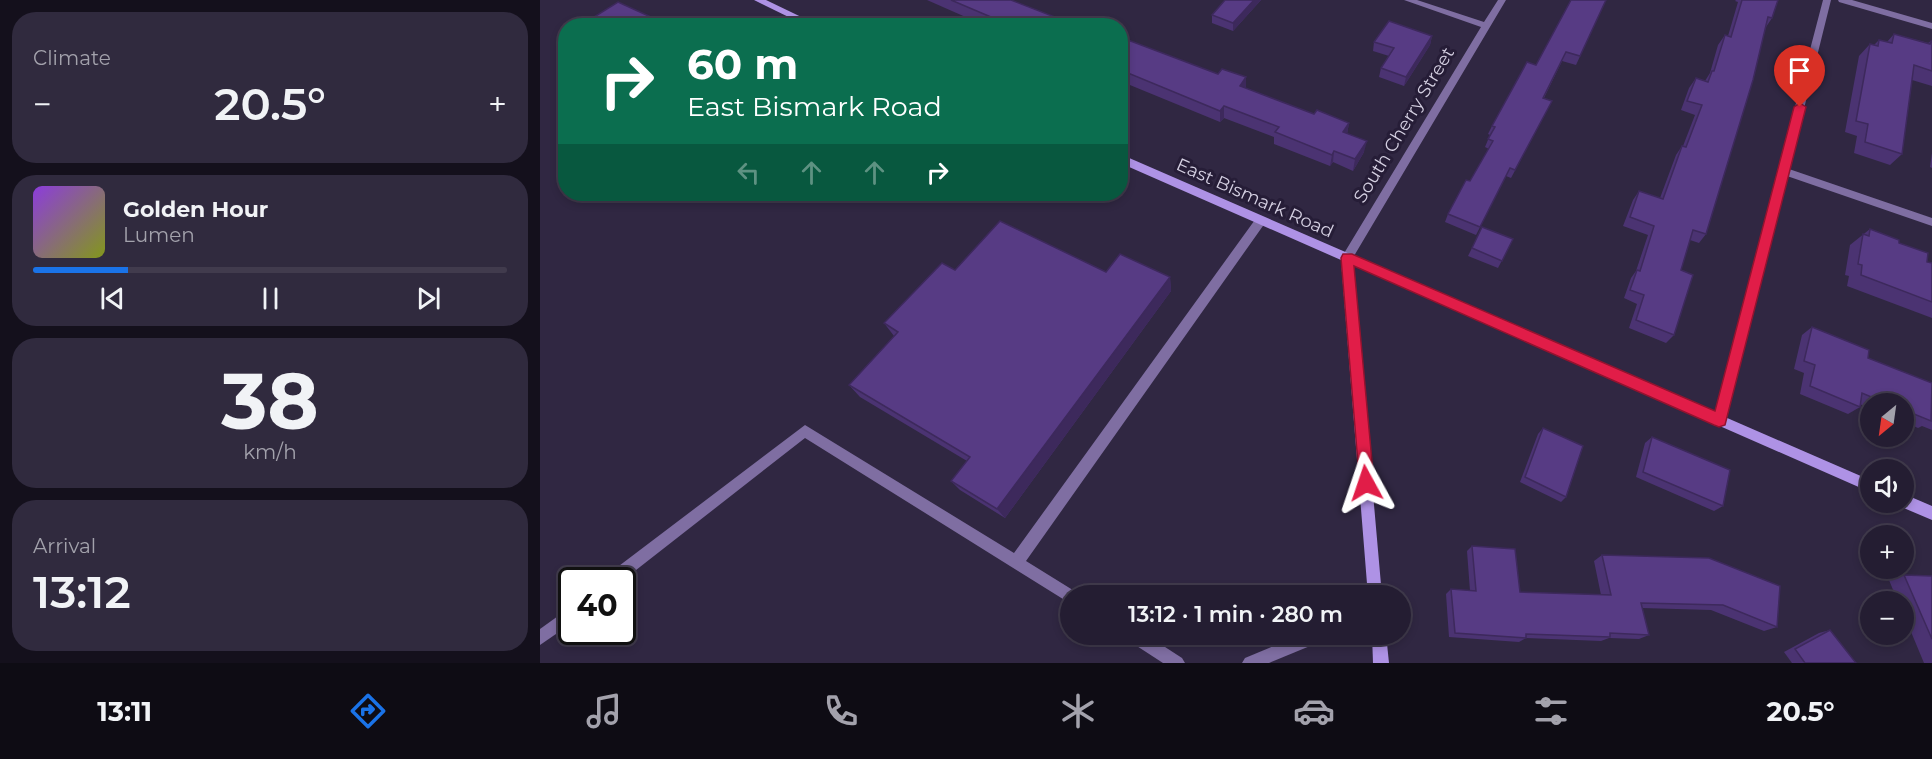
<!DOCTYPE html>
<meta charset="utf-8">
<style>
body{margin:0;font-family:Montserrat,sans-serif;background:#302a3e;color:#f1f3f6;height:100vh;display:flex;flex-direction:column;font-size:22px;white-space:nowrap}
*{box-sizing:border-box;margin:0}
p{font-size:20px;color:#a3a2ac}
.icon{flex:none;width:33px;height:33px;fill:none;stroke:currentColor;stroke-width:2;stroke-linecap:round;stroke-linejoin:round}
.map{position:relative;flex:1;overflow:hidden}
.side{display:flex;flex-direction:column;gap:12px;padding:12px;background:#14101c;width:540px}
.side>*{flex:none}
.guide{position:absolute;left:18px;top:18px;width:570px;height:183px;border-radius:24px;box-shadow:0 3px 9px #0003,0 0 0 2px #413b4d;background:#0b6e4f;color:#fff;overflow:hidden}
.needle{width:39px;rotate:209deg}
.fabs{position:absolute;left:1320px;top:393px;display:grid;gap:12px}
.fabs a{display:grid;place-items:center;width:54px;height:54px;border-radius:50%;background:#241d32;box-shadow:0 3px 9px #0003,0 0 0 2px #413b4d;font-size:30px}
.speed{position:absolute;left:18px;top:567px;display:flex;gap:12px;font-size:30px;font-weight:700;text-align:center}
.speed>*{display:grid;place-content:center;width:78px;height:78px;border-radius:50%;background:#241d32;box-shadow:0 3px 9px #0003,0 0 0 2px #413b4d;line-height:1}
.speed .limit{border:3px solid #111;border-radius:9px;background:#fff;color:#111}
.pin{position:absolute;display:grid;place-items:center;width:51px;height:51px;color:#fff;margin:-62px -26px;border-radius:50% 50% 50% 0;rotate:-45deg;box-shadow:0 0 6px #0007}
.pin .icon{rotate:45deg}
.me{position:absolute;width:66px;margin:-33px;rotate:355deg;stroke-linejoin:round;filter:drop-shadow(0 0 4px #0008)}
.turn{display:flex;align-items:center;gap:21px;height:126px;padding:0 30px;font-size:27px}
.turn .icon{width:78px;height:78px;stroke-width:2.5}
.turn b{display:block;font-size:42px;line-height:51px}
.lanes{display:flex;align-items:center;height:57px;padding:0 30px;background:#0003;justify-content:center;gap:30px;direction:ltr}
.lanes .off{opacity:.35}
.big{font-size:45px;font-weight:600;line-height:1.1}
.side .widget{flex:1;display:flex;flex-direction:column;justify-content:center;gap:9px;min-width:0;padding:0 21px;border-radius:24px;background:#302a3e}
.side .dial{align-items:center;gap:0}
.dial b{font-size:78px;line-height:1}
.song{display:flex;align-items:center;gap:18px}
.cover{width:72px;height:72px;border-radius:9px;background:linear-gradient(135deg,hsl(270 70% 55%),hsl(70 70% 35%))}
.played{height:6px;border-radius:3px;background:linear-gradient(90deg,#1a73e8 20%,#413b4d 20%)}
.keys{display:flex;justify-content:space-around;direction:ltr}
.heat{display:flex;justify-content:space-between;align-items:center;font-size:33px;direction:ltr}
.trip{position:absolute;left:520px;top:585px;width:351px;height:60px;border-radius:30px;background:#241d32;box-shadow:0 3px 9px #0003,0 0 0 2px #413b4d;font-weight:600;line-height:60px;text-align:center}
.dock{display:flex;height:96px;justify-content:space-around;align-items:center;background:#0e0c14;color:#a3a2ac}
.dock .icon{width:42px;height:42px}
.dock .active{color:#1a73e8}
.dock b{font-size:27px;color:#f1f3f6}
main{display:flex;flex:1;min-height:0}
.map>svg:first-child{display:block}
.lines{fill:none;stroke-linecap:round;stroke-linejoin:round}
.lane{fill:#7f6ea2;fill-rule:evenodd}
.street{fill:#7f6ea2;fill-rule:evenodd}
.secondary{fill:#ae92e5;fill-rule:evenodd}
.wall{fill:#4b3372}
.shaded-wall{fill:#3d295c}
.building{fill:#573b84;stroke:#3d295c;stroke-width:1.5}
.route{fill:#e11d48;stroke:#92132f;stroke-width:1.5}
.labels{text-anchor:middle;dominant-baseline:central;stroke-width:6;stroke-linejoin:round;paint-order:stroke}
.street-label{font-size:18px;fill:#d5d0e2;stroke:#261d37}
</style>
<main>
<section class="side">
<div class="widget"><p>Climate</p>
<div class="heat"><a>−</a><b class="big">20.5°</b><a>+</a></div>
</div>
<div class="widget">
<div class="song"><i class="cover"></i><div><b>Golden Hour</b><p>Lumen</p></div></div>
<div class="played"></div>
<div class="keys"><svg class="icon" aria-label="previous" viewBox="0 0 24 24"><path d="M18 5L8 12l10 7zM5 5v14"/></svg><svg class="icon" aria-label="pause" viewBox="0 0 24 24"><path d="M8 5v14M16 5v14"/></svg><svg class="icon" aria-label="next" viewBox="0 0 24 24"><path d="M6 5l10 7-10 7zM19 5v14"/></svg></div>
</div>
<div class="widget dial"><b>38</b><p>km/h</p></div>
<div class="widget"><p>Arrival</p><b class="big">13:12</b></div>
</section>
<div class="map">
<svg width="1392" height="663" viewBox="0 0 1392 663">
<rect width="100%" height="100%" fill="#302742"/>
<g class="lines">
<g class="lane">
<polygon points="721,216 726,220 725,223 486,561 536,592 538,596 531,596 531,604 265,438 82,581 65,580 67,575 265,425 474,553 717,217"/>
<polygon points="32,606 32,623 0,645 0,629"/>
<polygon points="584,634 605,634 642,658 645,663 623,663 586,639"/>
<polygon points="762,634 789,634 787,639 729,663 702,663 705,658"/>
</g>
<g class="street">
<polygon points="864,0 877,0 944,22 958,0 966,0 811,261 807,263 801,258 803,255 941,27"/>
<polygon points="1283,0 1291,0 1249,169 1392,218 1392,226 1247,176 1185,420 1184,424 1179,426 1174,424 1173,420"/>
<polygon points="1298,0 1312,0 1392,23 1392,29 1299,2"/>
</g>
<g class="secondary">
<polygon points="214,0 226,0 280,26 267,26"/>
<polygon points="580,154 1330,480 1330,492 813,265 842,596 828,596 801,260 580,163"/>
<polygon points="1364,494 1392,506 1392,520 1359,506 1358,502 1364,502"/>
<polygon points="832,634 846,634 849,663 833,663"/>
</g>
</g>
<g class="wall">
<polygon points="387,0 471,0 538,26 446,26"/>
<polygon points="685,0 721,0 693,31 672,23 672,15"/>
<polygon points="1066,0 1036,65 1022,61 1004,98 1008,109 971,178 966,176 936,235 905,222 908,214 930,181 949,149 945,147 950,135 948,134 952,126"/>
<polygon points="1196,0 1238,0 1232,18 1226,27 1166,234 1159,243 1150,240 1141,270 1134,335 1126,343 1089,328 1097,304 1084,298 1091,278 1096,271 1108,235 1083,226 1093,200 1099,191 1120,198 1136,155 1142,146 1143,146 1155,115 1141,110 1149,88 1156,78 1165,81 1170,73 1178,45 1185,35 1188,36 1198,2 1195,1"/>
<polygon points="1354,34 1388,43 1391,41 1392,41 1392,86 1372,80 1362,154 1350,165 1314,153 1317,136 1305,132 1319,56 1330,44 1334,45 1339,40 1347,42"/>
<polygon points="892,36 890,45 864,86 839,77 841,68 849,56 833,51 834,42"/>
<polygon points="580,37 678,74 706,77 706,88 774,114 809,123 807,134 824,152 813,171 793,162 790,166 734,144 734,137 684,118 680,122 585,83 584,81 580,80"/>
<polygon points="1392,153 1392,168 1390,167"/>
<polygon points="1330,229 1359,243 1387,262 1392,263 1392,318 1307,286 1309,276 1305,275 1310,245"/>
<polygon points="973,239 958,268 928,256 932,248"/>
<polygon points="415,270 566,272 630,277 631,291 465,518 420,490 411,481 427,461 320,397 309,385 354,336 344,323"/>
<polygon points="1272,327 1328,358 1392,383 1392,430 1382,426 1378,428 1364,422 1364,404 1330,404 1330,409 1320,404 1320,407 1308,414 1260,394 1264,373 1254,369 1262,335"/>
<polygon points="1003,428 1026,497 1021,502 980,482 998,434"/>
<polygon points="1112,437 1183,506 1174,511 1096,477 1105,443"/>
<polygon points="932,546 980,592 1061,595 1054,561 1062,555 1237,627 1224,631 1171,610 1102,608 1109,635 1099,639 1069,638 1061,641 986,638 979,642 909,637 906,594 911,589 930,591 927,551"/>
<polygon points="1364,575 1392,576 1392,663 1384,663 1364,615 1364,602 1358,602 1349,580"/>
<polygon points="1290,630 1316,663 1252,663 1244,652 1279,633"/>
</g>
<g class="shaded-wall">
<polygon points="714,0 721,0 693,31 693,23"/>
<polygon points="460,18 462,26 459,26 458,20"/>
<polygon points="892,36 890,45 864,86 866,77"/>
<polygon points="706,77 706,89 700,86"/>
<polygon points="684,106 684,118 680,122 680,111"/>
<polygon points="809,123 807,135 803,132"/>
<polygon points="827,141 824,152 813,171 815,159"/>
<polygon points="794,151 793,162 790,166 792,155"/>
<polygon points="630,277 631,291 465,518 457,509"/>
</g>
<g class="building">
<polygon points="411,0 471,0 538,26 479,26 460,18 458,20"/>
<polygon points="685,0 714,0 693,23 672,15"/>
<polygon points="1031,0 1066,0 1040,56 1026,52 1003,98 1012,101 975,170 970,168 940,227 908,214 926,180 930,181 953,141 948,139 955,127 952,126 987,62 996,65"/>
<polygon points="1202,0 1238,0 1232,18 1228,17 1213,80 1166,234 1153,230 1141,270 1153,275 1134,335 1096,320 1104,295 1090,290 1097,270 1100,271 1114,226 1090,217 1099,191 1123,199 1142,146 1146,147 1162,105 1147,101 1156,78 1168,82 1172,71 1174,71 1185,35 1191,37"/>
<polygon points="78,2 124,23 121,26 53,26 46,22"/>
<polygon points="849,21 892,36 866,77 841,68 854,48 834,42"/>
<polygon points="543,22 552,26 539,26"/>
<polygon points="1354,34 1390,44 1391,41 1392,41 1392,71 1374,65 1362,154 1325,142 1328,124 1316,121 1330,44 1338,46 1339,40 1352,43"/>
<polygon points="580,37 678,74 682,69 706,77 700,86 774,114 777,110 809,123 803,132 827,141 815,159 794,151 792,155 735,132 739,127 684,106 680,111 583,71 584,70 580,68"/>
<polygon points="460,221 566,272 580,254 630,277 457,509 411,481 430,457 309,385 358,332 344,323 402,263 415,270"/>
<polygon points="942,227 973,239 962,261 932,248"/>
<polygon points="1330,229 1359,240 1359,243 1388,253 1387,262 1392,263 1392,302 1321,275 1322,265 1318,264 1323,234 1329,236"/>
<polygon points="1272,327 1329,350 1328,358 1392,383 1391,421 1364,410 1364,404 1348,404 1322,393 1320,407 1270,386 1275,365 1264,361"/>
<polygon points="1003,428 1043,446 1026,497 985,477"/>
<polygon points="1112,437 1190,470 1183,506 1103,472"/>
<polygon points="932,546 975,549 980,592 1071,595 1062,555 1169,558 1240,586 1237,627 1183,605 1101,603 1109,635 1070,633 1070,637 986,634 986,638 915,633 911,589 936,591"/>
<polygon points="1364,575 1392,576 1392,639"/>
<polygon points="1290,630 1316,663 1265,663 1255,649"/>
</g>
<polygon class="route" points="1260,103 1266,107 1185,425 1179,427 1174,425 814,266 834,483 831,488 826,490 820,488 801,258 803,254 812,254 1175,411 1254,107"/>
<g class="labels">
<g class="street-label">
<text transform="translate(864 125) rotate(-59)">South Cherry Street</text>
<text transform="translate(715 198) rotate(24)">East Bismark Road</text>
</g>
</g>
</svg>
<div class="fabs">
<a><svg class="needle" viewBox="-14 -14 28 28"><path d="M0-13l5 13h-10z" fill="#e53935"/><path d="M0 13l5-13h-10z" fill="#a3a2ac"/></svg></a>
<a><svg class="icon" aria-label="sound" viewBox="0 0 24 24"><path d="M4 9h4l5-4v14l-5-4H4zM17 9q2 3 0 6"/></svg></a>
<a>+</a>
<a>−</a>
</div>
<div class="speed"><div class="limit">40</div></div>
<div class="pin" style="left:1260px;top:107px;background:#d93025"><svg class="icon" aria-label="arrive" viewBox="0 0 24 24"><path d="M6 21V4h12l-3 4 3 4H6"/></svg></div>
<svg class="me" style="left:826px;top:483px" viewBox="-20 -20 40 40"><path d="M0-17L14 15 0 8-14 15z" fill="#e11d48" stroke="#fff" stroke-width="4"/></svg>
<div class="trip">13:12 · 1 min · 280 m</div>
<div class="guide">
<div class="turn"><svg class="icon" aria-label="right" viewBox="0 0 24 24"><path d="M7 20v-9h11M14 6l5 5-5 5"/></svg><div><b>60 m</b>East Bismark Road</div></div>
<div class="lanes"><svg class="icon off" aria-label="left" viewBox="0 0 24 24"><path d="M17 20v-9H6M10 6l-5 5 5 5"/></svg><svg class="icon off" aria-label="ahead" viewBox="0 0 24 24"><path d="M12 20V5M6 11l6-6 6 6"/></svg><svg class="icon off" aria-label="ahead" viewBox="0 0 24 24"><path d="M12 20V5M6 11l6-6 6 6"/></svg><svg class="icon" aria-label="right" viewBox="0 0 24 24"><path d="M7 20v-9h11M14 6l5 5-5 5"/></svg></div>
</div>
</div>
</main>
<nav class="dock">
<b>13:11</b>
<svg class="icon active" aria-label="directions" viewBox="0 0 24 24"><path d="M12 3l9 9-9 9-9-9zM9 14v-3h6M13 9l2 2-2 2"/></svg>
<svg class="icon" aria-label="music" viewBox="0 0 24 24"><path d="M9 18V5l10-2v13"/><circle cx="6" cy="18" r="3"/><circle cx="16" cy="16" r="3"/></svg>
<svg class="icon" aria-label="phone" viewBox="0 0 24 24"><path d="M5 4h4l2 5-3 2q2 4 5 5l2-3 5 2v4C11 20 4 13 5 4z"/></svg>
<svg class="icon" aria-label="climate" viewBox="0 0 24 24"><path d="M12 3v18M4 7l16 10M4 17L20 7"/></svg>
<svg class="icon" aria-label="car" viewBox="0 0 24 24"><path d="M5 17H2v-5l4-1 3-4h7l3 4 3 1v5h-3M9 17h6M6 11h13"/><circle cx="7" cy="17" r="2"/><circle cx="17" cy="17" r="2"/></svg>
<svg class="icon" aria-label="filters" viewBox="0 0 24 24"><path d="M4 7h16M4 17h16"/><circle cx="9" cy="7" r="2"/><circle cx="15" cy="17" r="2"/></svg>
<b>20.5°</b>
</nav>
